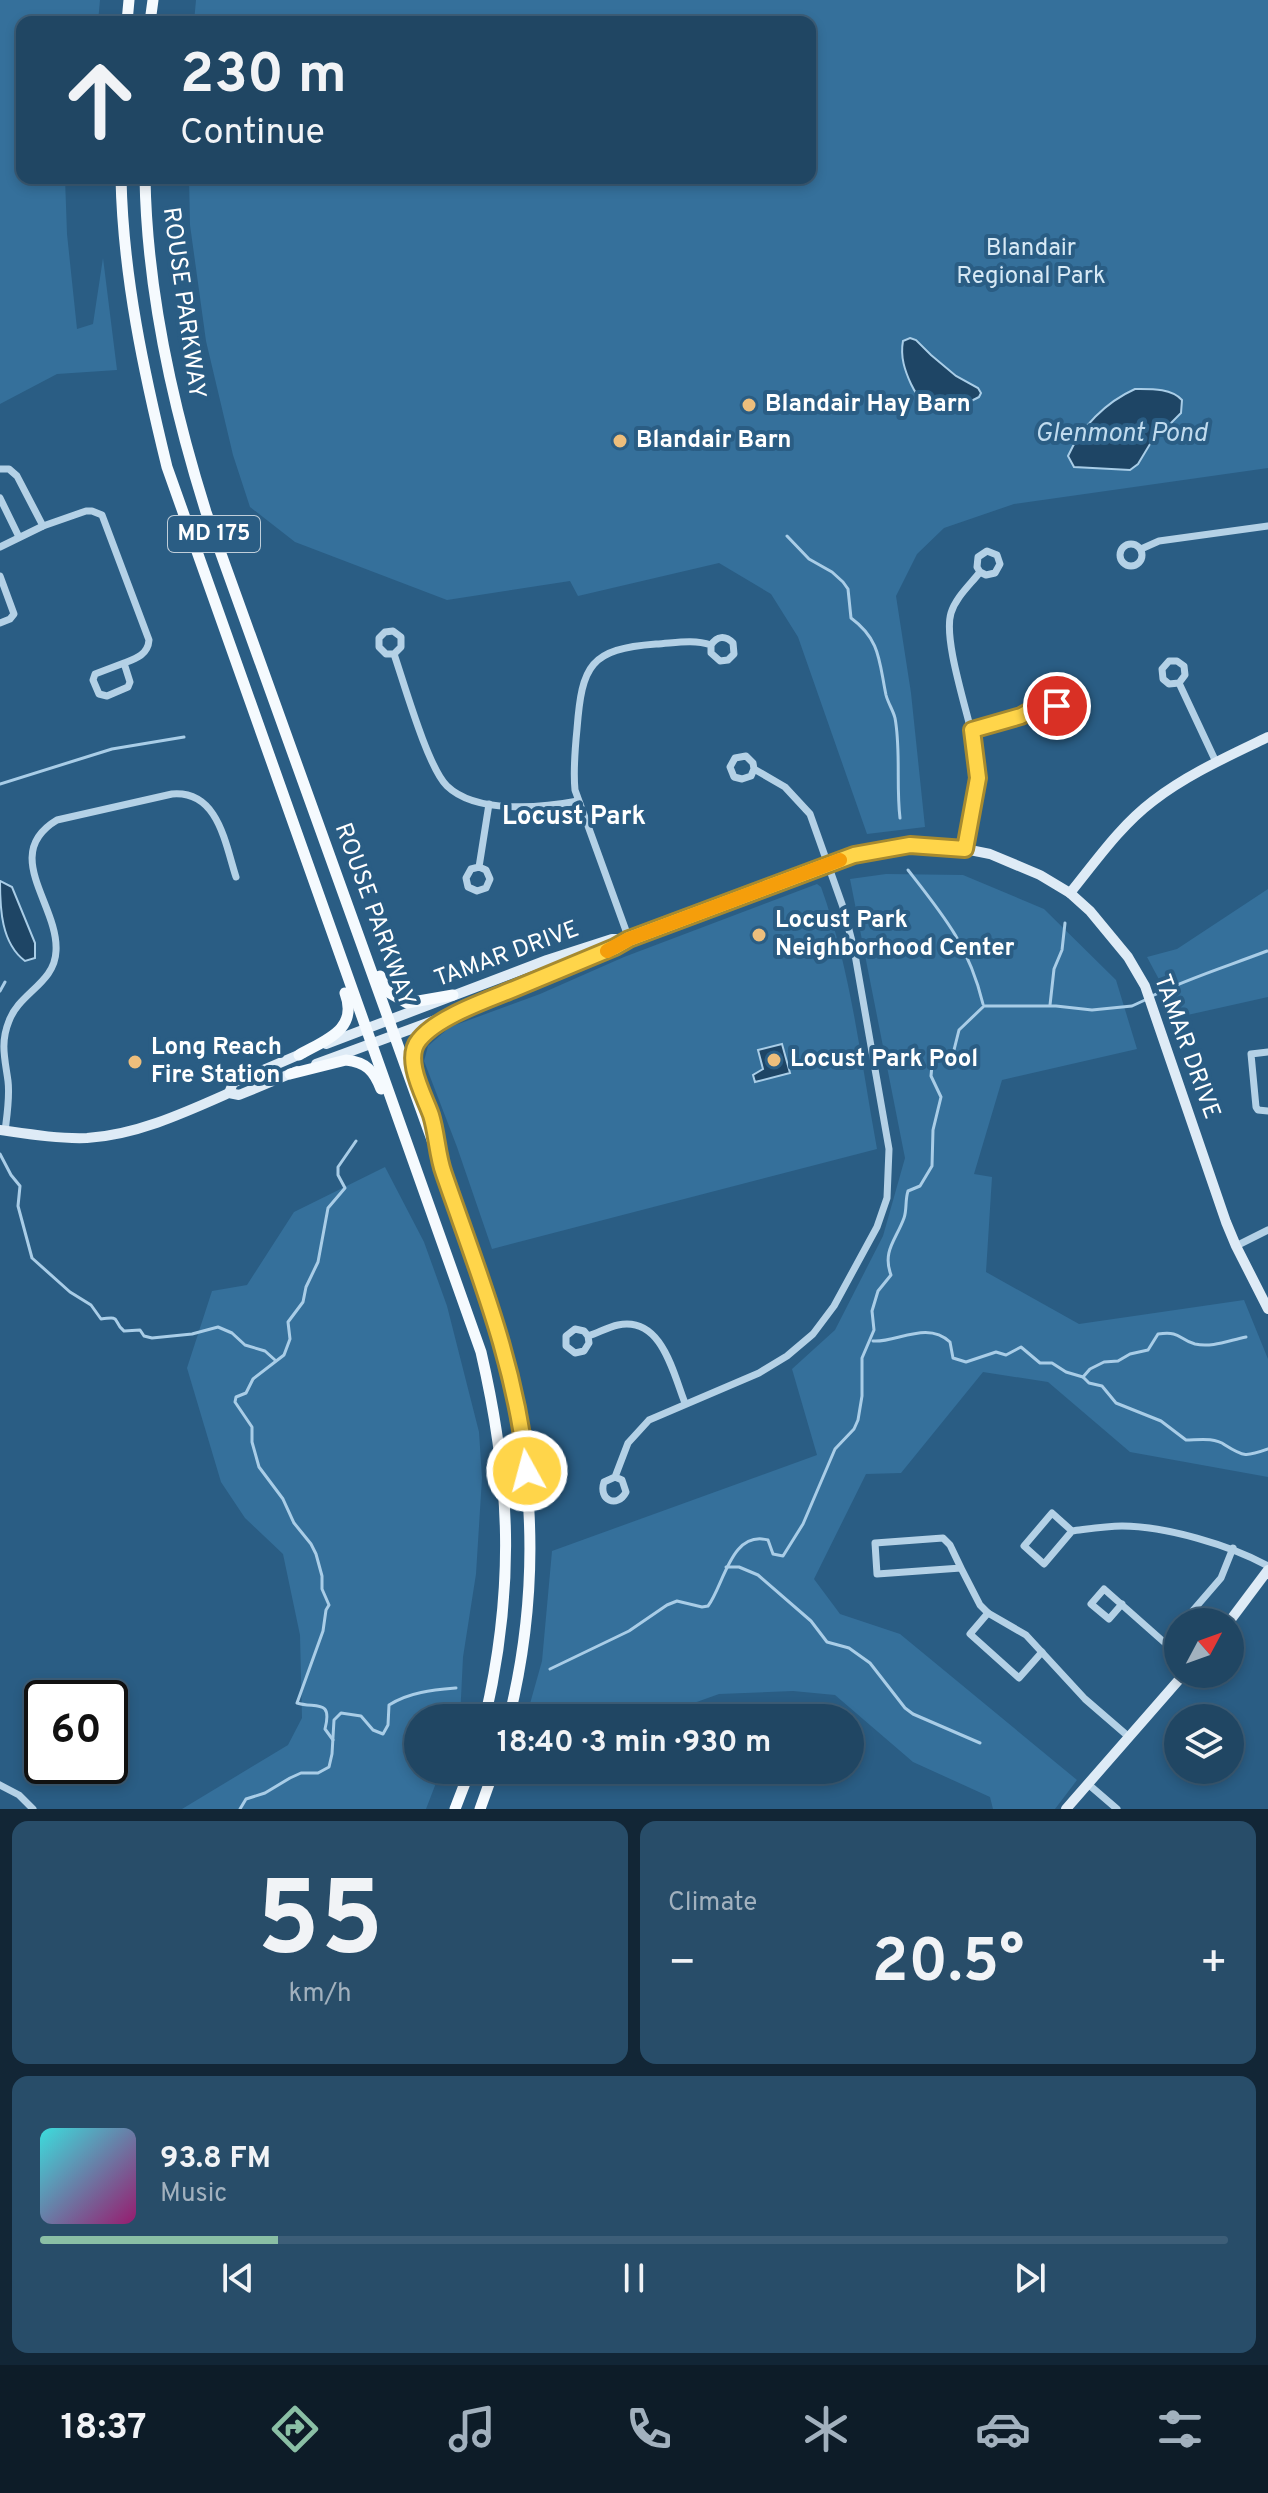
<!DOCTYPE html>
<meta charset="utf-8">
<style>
body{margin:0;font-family:Overpass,sans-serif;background:#284d69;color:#f1f3f6;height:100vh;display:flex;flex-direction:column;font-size:30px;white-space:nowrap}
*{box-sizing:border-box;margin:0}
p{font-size:26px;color:#a2b1be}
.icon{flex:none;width:44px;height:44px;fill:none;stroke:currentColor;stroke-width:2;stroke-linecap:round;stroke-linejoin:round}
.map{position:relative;height:1809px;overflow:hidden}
.drawer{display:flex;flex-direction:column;gap:12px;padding:12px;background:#122636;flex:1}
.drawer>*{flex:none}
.top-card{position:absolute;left:16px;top:16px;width:800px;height:168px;border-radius:16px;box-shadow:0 4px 12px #0003,0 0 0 2px #3d5e78;background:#204663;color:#f1f3f6;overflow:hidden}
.needle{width:52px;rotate:49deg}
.fabs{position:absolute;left:1164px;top:1608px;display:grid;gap:16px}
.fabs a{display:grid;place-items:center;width:80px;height:80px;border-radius:50%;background:#204663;box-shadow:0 4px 12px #0003,0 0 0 2px #3d5e78;font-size:40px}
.speed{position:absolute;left:24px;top:1680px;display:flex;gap:16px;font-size:40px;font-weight:700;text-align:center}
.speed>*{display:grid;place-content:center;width:104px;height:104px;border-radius:50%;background:#204663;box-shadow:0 4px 12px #0003,0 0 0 2px #3d5e78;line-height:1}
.speed .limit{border:4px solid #111;border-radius:12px;background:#fff;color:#111}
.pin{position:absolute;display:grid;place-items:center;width:68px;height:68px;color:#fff;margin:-34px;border:4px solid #fff;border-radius:50%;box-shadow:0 2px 8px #0007}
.me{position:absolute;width:88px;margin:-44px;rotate:353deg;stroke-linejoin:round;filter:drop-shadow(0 0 6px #0008)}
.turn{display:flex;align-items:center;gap:28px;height:168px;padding:0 32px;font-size:36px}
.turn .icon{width:104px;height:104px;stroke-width:2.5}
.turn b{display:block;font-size:56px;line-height:68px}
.big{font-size:60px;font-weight:700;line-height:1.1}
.drawer .widget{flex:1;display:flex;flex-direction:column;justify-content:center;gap:12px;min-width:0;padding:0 28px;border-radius:16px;background:#284d69}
.drawer .dial{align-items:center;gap:0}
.dial b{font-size:104px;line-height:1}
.song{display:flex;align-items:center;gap:24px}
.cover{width:96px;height:96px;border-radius:12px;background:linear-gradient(135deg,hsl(180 70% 55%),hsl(320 70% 35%))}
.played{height:8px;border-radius:4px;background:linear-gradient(90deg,#8abfa5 20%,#3d5e78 20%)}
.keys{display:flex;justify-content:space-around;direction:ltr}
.heat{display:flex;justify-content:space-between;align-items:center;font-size:44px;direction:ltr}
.drawer .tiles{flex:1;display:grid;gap:12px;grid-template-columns:1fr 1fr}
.widget:last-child{grid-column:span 2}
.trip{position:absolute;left:404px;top:1704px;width:460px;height:80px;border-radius:40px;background:#204663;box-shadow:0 4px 12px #0003,0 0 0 2px #3d5e78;font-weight:700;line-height:80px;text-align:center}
.tab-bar{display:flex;height:128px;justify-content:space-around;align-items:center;background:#0d1c28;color:#a2b1be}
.tab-bar .icon{width:56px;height:56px}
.tab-bar .current{color:#8abfa5}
.tab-bar b{font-size:36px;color:#f1f3f6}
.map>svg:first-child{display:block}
.green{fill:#35709b}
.water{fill:#1e4565;stroke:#a9cde7;stroke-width:2}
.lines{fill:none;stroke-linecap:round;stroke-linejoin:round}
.stream{stroke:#a9cde7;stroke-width:3}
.street{stroke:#b4d1e6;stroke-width:7}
.secondary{stroke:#deebf6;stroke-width:10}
.primary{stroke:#f5fafe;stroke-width:11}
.route-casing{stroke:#a68a30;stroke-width:20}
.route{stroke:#ffd54a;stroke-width:14}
.slow{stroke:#f59e0b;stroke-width:14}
.poi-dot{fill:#edbe7c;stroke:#2a5d84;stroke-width:3}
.labels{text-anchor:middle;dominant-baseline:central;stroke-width:8;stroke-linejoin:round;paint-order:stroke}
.shield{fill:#2a5d84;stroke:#bfceda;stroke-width:2}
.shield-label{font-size:22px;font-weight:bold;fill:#fff}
.park-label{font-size:24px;fill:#d7e9f5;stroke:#2a5d84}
.street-label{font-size:24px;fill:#fff;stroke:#2a5d84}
.poi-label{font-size:24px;font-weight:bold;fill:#fff;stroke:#2a5d84;text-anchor:start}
.water-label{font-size:26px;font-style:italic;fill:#c0dbee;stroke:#2a5d84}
.neighbourhood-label{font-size:26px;font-weight:bold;fill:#fff;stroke:#2a5d84}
</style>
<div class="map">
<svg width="1268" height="1809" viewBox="0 0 1268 1809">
<rect width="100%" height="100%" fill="#2a5d84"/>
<g class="green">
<polygon points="0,0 100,0 98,22 22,22 22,178 65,178 67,234 77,329 93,324 103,258 117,370 57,374 0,404"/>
<polygon points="196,0 1268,0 1268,468 1014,504 944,528 917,554 896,596 911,693 925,827 867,834 798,637 771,594 719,563 578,596 570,581 447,600 295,542 250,507 233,455 206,341 190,225 189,178 810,178 810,22 194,22"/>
<polygon points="886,874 963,875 1044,909 1116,980 1137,1049 1002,1080 974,1174 992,1177 986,1272 1079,1324 1244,1300 1268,1359 1268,1477 1130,1452 1048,1382 983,1372 901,1473 866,1474 814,1579 840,1614 900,1634 1077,1780 1055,1809 993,1809 990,1797 913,1762 835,1695 793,1691 719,1694 652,1718 526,1718 542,1661 552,1551 817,1455 792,1369 835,1330 883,1236 905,1158 850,879"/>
<path d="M817,884L821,887C851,970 861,1062 877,1149L492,1249L457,1147L424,1061L428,1046L450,1027L540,994L624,957Z"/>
<polygon points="1268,889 1268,997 1174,1018 1162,985 1147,957 1177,949"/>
<polygon points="385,1167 424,1242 447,1306 479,1432 482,1478 476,1574 463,1657 460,1718 418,1718 418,1770 441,1770 426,1809 182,1809 288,1745 302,1718 300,1635 283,1554 245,1518 221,1482 187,1368 212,1291 247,1285 294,1212"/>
</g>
<g class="water">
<path d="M910,338L916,340L931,355L956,376L978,388L981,393L979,397C949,413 928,420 911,384C905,371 900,357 903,341Z"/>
<path d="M1135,389C1151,389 1171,388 1182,400L1181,413L1150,444L1138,464L1130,470L1074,467L1068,456C1081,427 1106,402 1135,389Z"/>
<path d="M0,881L12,887L35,943V958L25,961C1,943 0,908 0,881Z"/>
<polygon points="782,1044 790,1073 755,1082 753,1075 763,1069 758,1050"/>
</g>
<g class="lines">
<g class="stream">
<path d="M787,536L809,559L832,572L843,582L848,589L851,618C881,640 879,662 886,695C888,703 893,710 895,718C901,750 896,785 900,818"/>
<polyline points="0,784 112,749 184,737"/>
<path d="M908,870C944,916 969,946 983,1004"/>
<polyline points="0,991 5,982"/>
<path d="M1152,996C1189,978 1228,966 1267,951"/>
<polyline points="1050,1005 1054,969 1062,950 1065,923"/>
<path d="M0,1154L11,1175L20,1186L18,1206L32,1258L70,1292L91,1305L101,1319C123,1316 111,1320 124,1331L140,1330L144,1336L152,1338L192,1334L218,1327L232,1333L245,1345L265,1351L275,1360"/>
<path d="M873,1341C896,1343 927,1320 950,1342L953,1358L966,1362L996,1352L1006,1355L1021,1347L1040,1363H1052L1066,1372L1083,1377L1089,1383L1102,1386L1116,1403L1161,1421L1186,1440C1198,1440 1214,1437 1225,1445C1244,1457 1246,1457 1268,1449"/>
<path d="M1083,1377L1090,1369L1104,1362L1118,1361L1130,1354L1148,1350L1158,1334C1182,1331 1177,1339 1195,1344C1212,1348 1230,1340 1246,1337"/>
<polyline points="726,1567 739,1567 758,1575 811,1621 827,1642 849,1648 870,1663 905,1708 913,1714 980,1743"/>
<path d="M550,1669L629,1631L667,1605L677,1601L702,1607L708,1606C724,1585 731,1530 768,1540L773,1554L783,1556L803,1524L835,1449L854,1429L858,1420L862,1396V1358L874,1330L872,1311L878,1291L891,1275C882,1251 896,1240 904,1218C907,1210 905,1200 908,1191L920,1186L932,1166L933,1130L941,1097L931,1076L932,1065L935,1061L952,1058L959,1030L984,1006H1056L1092,1010L1132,1006L1145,1000"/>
<path d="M333,1740L325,1729C333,1698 315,1709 297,1703L323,1631L326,1610L329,1605L322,1589V1576L316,1554L311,1544L294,1523L283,1499L259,1467L252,1442V1427L235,1402L236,1397L246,1393L253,1379L284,1355L290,1339L288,1322L303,1302L306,1287L318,1262L328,1208L345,1188L338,1175V1167L356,1141"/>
<path d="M240,1809L246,1799L265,1793L290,1778L301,1773H318L329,1767L332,1754L334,1720L341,1713L361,1716L373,1730L383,1734L388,1725L389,1705C409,1692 433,1690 456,1688"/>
</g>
<g class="street">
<polyline points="0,469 9,469 17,476 43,526"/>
<polyline points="0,498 19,537"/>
<circle cx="1131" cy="555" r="11"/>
<path d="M0,547L43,526L86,511H92L102,515L149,640C148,655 135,659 124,663L130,682L128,687L107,696L99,694L93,680L95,674L124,663"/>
<polyline points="1141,549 1159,541 1268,526"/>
<polyline points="0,576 14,614 10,619 0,623"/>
<path d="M394,654H386L379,647V638L385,632L393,631L401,637V647L394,654C404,683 428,768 447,786C476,814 541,808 578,801"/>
<polyline points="1179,683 1169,684 1163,679 1162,669 1169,661 1177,661 1184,666 1185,675 1179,683 1216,762"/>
<polyline points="972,730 1021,716 1037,707 1041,711 1053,710 1057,706 1058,695 1049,688 1040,690 1035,698 1037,707"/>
<path d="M965,849L978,778V762C973,726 942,643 951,613C956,597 970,585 980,572L977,567L978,557L987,551L997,555L1000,564L995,573L986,575L980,572"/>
<polyline points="479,867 486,870 490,879 486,888 477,891 468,887 466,878 471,869 479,867 489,804"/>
<path d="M629,939L575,790C573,770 575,749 577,729C582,665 590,649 656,644C675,643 693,639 711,645C717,636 725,635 733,643L734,654L728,660L720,661L711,653V645"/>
<polyline points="1268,1052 1251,1054 1256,1107 1258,1110 1268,1111"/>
<path d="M5,1131C7,1115 10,1097 8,1081C5,1059 0,1043 9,1021C19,993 55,983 56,951C59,905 0,854 57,820L172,794C218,790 225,843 236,877"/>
<polyline points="1236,1246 1268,1230"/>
<path d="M588,1336L589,1343L584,1351L575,1353L566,1346V1336L575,1329L584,1331L588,1336C598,1333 608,1327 618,1325C662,1316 673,1373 685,1403"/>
<path d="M615,1477L622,1480L626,1492C617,1509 598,1500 604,1482L615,1477L628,1443L649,1420L759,1373L787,1356L813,1334L834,1306L877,1227L887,1198L889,1149L854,949L843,907L810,814L785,787L754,769L753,763L746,756L735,758L730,767L734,777L742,779L751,776L754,769"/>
<path d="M1072,1531L1052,1513L1024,1546L1044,1564L1072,1531C1088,1529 1105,1526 1122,1526C1165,1526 1230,1545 1268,1566"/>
<polyline points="961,1568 950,1545 943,1538 875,1543 877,1574 961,1568 980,1605 988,1613 1026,1635 1085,1699 1129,1737"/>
<polyline points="1122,1604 1109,1619 1091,1604 1104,1589 1165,1643 1178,1628"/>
<polyline points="988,1613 970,1634 1019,1678 1042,1652"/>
<polyline points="1183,1622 1221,1578 1233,1548"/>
<polyline points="1088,1784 1117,1809"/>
<polyline points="0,1785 19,1795 33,1809"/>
</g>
<g class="secondary">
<path d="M1070,893C1096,861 1120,826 1153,801C1188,774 1229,756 1268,737"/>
<polyline points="326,1044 547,960 612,939 627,939"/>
<polyline points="316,1064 460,1011 615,947 629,939 828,864 880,849 910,845 965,849 990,854 1040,875 1070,893 1090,911 1128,957 1145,986 1226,1222 1236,1246 1268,1309"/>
<polyline points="229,1093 233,1083 303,1053"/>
<path d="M0,1130C28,1134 58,1139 87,1138C136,1135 184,1113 229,1093L239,1095L297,1071"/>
<polyline points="1229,1622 1268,1570"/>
<polyline points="1066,1809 1184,1674"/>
</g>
<g class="primary">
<polyline points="127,22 129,0"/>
<polyline points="150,22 153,0"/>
<path d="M121,178C123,276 144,373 167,467L481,1352C511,1481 515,1588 485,1718"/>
<path d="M145,178C147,292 172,404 206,512L490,1301C532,1444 545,1572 509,1718"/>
<polyline points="380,976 388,992 407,1003 453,995"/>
<path d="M299,1055C325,1040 359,1030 345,993"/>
<path d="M290,1074L346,1060C366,1062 374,1071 381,1089"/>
<path d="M426,1102C406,1042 409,1045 460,1011"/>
<polyline points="455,1809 470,1770"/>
<polyline points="480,1809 494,1770"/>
</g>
</g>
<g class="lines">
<g class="route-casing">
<path id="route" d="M527,1471C515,1362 479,1275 444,1174C437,1155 437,1134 431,1115C424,1095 403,1059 419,1040C437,1017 487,1000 514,989C548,975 582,961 615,947L629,939L854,855L910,845L965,849L978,778L972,730L1021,716L1037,707L1047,712L1057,706"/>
</g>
<use href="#route" class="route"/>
<polyline class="slow" points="607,951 629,939 840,860"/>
</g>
<g class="poi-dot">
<circle cx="749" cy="405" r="8"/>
<circle cx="620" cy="441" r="8"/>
<circle cx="759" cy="935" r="8"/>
<circle cx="774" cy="1060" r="8"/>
<circle cx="135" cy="1062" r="8"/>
</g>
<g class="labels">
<rect class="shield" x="168" y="516" width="92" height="36" rx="6"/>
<g class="shield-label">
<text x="214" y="534">MD 175</text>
</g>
<g class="park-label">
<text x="1031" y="249">Blandair<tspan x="1031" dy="28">Regional Park</tspan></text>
</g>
<g class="street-label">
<text transform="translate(183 303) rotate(82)">ROUSE PARKWAY</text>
<text transform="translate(374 915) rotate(70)">ROUSE PARKWAY</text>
<text transform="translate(507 955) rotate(-20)">TAMAR DRIVE</text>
<text transform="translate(1186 1047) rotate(70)">TAMAR DRIVE</text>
</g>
<g class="poi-label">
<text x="765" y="405">Blandair Hay Barn</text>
<text x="636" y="441">Blandair Barn</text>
<text x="775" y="921">Locust Park<tspan x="775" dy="28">Neighborhood Center</tspan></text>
<text x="151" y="1048">Long Reach<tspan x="151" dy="28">Fire Station</tspan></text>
<text x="790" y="1060">Locust Park Pool</text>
</g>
<g class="water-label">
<text x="1121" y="434">Glenmont Pond</text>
</g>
<g class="neighbourhood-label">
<text x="574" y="817">Locust Park</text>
</g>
</g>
</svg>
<div class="fabs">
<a><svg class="needle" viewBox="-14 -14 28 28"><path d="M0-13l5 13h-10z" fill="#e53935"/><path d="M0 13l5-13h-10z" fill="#a2b1be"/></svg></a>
<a><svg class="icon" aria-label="layers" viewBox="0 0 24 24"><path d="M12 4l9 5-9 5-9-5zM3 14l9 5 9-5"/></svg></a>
</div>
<div class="speed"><div class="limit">60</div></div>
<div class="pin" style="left:1057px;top:706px;background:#d93025"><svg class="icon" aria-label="arrive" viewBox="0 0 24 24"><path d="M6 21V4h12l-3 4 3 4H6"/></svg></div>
<svg class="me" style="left:527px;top:1471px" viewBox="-20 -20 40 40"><circle r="17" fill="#ffd54a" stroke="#fff" stroke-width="3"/><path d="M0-11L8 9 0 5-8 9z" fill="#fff"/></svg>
<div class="trip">18:40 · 3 min · 930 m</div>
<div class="top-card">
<div class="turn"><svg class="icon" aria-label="ahead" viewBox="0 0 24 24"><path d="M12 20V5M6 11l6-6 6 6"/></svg><div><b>230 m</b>Continue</div></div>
</div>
</div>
<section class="drawer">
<div class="tiles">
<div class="widget dial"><b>55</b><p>km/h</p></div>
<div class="widget"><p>Climate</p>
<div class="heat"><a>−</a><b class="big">20.5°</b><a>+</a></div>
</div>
<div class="widget">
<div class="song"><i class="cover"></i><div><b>93.8 FM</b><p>Music</p></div></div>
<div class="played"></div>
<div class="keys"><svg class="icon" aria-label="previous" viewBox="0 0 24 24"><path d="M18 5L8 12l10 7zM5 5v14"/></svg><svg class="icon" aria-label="pause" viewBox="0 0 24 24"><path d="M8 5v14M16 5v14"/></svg><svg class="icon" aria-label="next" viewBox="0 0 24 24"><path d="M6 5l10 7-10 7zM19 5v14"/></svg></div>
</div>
</div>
</section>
<nav class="tab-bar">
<b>18:37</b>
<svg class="icon current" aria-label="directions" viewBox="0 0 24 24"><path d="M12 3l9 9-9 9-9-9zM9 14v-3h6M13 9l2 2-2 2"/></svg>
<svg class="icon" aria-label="music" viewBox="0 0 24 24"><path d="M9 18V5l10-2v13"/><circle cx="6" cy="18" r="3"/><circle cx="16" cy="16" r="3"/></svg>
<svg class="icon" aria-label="phone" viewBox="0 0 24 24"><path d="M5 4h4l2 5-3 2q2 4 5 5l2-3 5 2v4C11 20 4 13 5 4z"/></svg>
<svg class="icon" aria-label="climate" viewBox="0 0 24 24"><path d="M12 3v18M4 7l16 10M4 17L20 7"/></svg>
<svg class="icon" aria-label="car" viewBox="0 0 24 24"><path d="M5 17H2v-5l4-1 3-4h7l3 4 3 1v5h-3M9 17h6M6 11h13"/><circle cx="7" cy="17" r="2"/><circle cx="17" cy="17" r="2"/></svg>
<svg class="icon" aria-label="filters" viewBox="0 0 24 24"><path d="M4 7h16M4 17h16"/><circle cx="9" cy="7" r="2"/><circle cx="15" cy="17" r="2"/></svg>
</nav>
